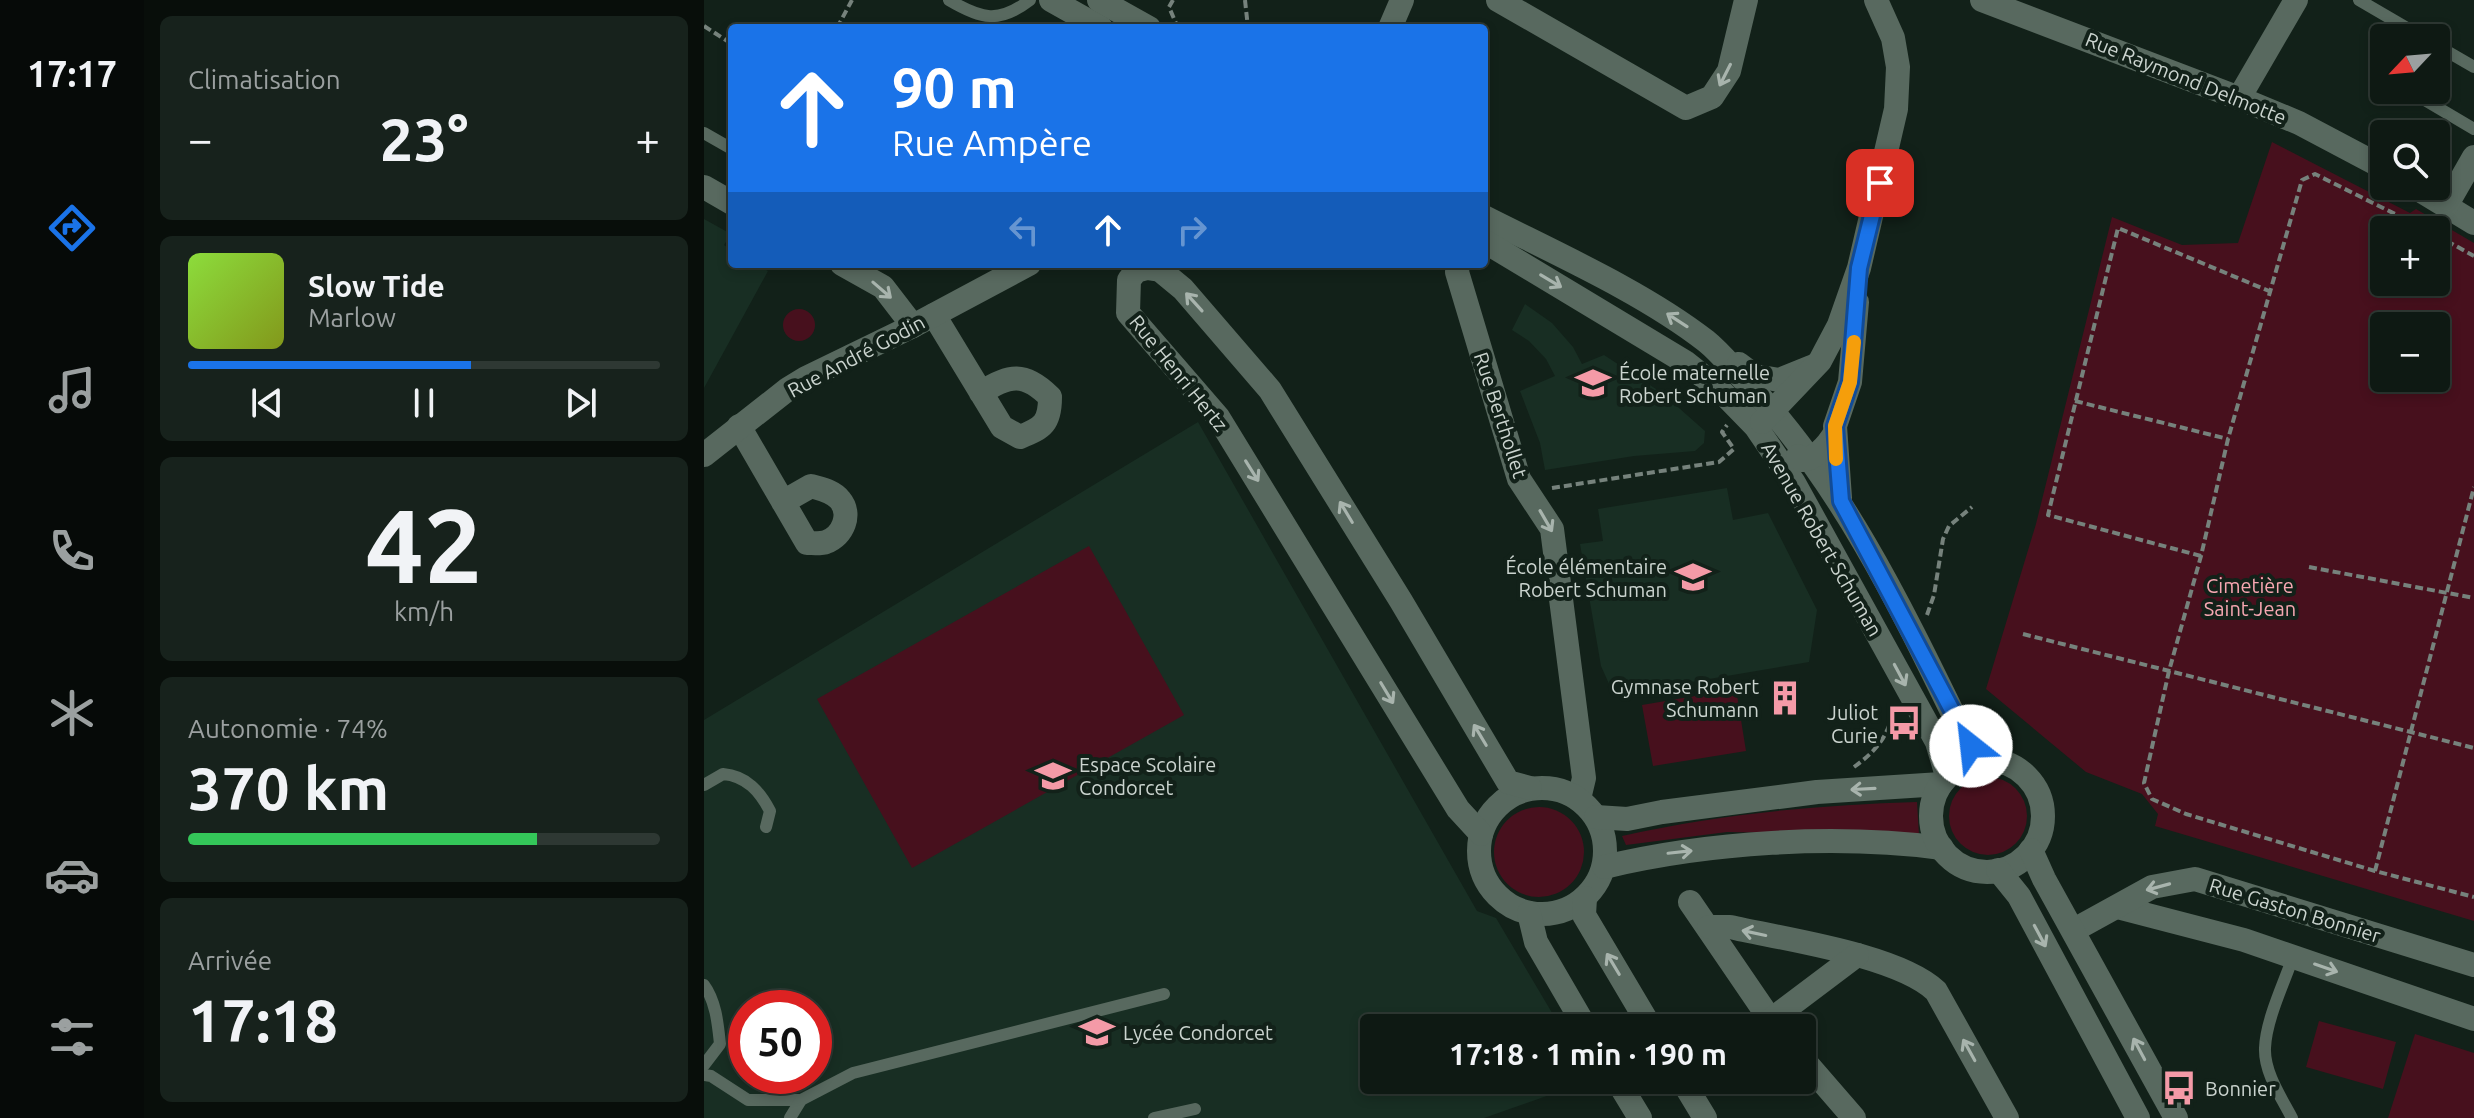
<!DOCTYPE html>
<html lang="fr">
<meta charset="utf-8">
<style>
body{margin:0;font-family:Ubuntu,sans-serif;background:#17221c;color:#f1f3f6;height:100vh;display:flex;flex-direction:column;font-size:30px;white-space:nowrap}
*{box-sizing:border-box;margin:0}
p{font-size:26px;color:#9ba0a0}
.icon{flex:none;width:44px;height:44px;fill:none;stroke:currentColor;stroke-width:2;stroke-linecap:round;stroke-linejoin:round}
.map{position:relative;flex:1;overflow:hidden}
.side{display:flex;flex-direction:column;gap:16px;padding:16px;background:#080e0a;width:560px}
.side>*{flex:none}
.guide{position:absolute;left:24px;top:24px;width:760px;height:244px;border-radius:8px;box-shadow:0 4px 12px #0003,0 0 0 2px #2e3833;background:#1a73e8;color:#fff;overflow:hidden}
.needle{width:52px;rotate:244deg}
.tools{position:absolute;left:1666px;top:24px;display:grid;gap:16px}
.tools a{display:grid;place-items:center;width:80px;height:80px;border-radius:8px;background:#0e1913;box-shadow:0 4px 12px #0003,0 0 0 2px #2e3833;font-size:40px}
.speed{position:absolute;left:24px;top:990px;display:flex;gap:16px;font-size:40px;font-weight:700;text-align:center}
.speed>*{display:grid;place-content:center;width:104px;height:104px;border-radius:50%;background:#0e1913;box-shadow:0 4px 12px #0003,0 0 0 2px #2e3833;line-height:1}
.speed .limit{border:12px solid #d22;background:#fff;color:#111}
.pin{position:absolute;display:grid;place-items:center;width:68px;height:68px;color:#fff;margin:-34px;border-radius:16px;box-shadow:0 4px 12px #0006}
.me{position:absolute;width:88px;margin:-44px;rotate:331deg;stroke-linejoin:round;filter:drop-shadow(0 0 6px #0008)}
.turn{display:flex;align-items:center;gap:28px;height:168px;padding:0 32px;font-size:36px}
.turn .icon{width:104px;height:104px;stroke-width:2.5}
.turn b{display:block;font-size:56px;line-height:68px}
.lanes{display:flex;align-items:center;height:76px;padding:0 32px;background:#0003;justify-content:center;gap:40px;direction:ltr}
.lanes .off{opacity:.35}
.big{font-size:60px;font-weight:700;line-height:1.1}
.side .widget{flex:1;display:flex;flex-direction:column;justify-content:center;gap:12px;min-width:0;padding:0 28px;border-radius:12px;background:#17221c}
.side .dial{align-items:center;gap:0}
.dial b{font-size:104px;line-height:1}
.song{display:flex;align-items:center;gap:24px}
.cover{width:96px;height:96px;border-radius:12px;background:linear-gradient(135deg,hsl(90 70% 55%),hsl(70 70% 35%))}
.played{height:8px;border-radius:4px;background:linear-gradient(90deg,#1a73e8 60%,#2e3833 60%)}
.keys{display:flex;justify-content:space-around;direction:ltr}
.heat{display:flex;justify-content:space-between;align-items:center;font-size:44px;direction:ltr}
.charge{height:12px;border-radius:6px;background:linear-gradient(90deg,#34c759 74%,#2e3833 0)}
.trip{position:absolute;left:656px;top:1014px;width:456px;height:80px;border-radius:8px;background:#0e1913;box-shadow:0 4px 12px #0003,0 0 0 2px #2e3833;font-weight:700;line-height:80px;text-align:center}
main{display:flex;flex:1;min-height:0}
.tabs{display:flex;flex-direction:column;width:144px;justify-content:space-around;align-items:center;background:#060a08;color:#9ba0a0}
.tabs .icon{width:56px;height:56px}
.tabs .current{color:#1a73e8}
.tabs b{font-size:36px;color:#f1f3f6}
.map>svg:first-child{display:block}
.built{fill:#182e23;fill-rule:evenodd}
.green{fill:#47101d;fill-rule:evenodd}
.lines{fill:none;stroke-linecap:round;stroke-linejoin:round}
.path{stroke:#76827c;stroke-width:4;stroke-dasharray:8 4;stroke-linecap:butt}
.service{stroke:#58695f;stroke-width:12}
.minor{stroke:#58695f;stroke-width:24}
.secondary{stroke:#58695f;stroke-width:24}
.oneway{stroke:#a8b4ad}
.route-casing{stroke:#114b97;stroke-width:20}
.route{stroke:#1a73e8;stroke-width:14}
.slow{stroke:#f59e0b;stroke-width:14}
.labels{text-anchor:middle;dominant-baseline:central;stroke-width:8;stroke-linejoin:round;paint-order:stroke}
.street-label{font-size:20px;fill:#cbd4cf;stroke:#122119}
.poi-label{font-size:20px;fill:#cbd4cf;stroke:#122119;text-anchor:start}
.park-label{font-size:20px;fill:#f7a7b2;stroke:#122119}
</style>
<main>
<nav class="tabs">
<b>17:17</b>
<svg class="icon current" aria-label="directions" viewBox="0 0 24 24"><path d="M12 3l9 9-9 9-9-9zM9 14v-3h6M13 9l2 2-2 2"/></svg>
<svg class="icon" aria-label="music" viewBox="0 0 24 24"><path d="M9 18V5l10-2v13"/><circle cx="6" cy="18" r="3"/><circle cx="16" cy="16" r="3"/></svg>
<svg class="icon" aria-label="phone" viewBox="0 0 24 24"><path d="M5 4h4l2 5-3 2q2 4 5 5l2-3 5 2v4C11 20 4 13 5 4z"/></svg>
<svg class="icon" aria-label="climate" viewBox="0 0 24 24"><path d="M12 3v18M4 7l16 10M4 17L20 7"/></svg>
<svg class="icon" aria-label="car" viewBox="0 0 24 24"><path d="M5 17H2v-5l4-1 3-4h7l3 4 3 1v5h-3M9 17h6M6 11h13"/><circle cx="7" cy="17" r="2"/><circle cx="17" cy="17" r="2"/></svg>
<svg class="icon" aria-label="filters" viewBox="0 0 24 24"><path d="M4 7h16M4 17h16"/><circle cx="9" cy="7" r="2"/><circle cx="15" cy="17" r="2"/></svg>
</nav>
<section class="side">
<div class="widget"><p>Climatisation</p>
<div class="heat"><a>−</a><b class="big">23°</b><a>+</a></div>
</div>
<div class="widget">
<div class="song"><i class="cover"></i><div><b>Slow Tide</b><p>Marlow</p></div></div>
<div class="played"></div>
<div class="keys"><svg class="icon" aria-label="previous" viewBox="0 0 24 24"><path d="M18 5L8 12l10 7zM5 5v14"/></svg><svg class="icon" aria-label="pause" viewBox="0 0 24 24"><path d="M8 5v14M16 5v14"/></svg><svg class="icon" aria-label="next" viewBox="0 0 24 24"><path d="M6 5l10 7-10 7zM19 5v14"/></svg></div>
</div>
<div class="widget dial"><b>42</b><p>km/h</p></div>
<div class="widget"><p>Autonomie · 74%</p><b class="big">370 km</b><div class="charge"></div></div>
<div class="widget"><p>Arrivée</p><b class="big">17:18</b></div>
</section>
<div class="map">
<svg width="1770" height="1118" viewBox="0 0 1770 1118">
<rect width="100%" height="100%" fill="#122119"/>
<g class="built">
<polygon points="0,219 27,234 20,245 28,250 28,264 52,264 64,271 0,388"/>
<polygon points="821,304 848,323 869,347 878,364 900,355 958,393 1001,431 1000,443 991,451 930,456 841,470 836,443 816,391 851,376 842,359 825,341 808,330"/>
<path d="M494,422L773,911L792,918L857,1028H670V1080H888L780,1118H0V720ZM42,1008H110V1076H42Z"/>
<polygon points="1023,488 1029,520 1064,513 1113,610 1105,662 910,695 897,666 876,544 899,541 894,509"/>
</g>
<g class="green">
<path d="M1568,142L1706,213L1712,209L1770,243V921L1451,826L1454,814L1438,794L1382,772L1282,689L1332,524L1408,217L1478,245L1534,243ZM1732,230V282H1680V230ZM1732,326V378H1680V326Z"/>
<circle cx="95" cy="325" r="16"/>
<polygon points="385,546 480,715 208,868 113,699"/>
<polygon points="1032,689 1042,751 949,766 938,705"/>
<circle cx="1284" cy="816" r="39"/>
<path d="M1213,802L1215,835L1023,832L922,845L918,836C1015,814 1113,805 1213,802Z"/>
<circle cx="835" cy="852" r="45"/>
<polygon points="1615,1021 1692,1042 1679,1089 1602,1067"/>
<polygon points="1711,1034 1770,1053 1770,1118 1684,1118"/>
</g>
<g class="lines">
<g class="path">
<polyline points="469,0 465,7 474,28"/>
<polyline points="541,0 544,28"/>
<polyline points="0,26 28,44"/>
<polyline points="133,28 148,0"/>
<polyline points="1723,230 1611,174 1598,180 1524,439 1497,556 1465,671 1440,783 1448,799 1482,814 1671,871 1770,897"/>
<polyline points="1732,235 1770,256"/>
<polyline points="1371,401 1524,439"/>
<polyline points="848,488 1015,462 1030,449 1018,432 1023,425"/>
<polyline points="1497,556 1344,515 1414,228 1565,291"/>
<polyline points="1605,567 1770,598"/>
<polyline points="1223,615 1230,595 1239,539 1245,526 1268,507"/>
<polyline points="1319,634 1770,748"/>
<path d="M1150,767C1172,751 1184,737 1189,711"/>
<polyline points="1671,871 1770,487"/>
</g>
<g class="service">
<path d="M245,0C277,19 295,24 326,0"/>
<polyline points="1655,0 1720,38"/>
<polyline points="1732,45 1770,67"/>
<polyline points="1704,90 1770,129"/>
<polyline points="0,133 28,149"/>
<path d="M0,785L19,774C43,776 56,792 66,811L62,827"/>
<path d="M0,985C12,1001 14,1025 16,1044L0,1065"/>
<polyline points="0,1075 7,1076 44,1100 97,1100"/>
<polyline points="86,1118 97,1100 149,1073 460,994"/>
<polyline points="450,1118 491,1109"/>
<path d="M1588,1118C1577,1097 1560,1072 1561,1048C1562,1020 1580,983 1589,957"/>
</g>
<g class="minor">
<polyline points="794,0 982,108 1008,97 1025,71 1042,0"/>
<polyline points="1278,0 1535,98 1595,123 1680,168"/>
<polyline points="686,28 698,0"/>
<polyline points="1535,98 1592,0"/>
<polyline points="1709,186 1770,223"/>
<polyline points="0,187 28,203"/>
<polyline points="1742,206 1770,157"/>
<polyline points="138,264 179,287 209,326"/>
<polyline points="754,264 753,272 815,479 848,529 880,778 875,799"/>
<path d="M230,315L298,427L316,437C339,428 346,423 346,397C321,372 305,374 277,393"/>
<path d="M35,426L103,543C109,543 117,544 122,542C139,536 148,514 136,500C129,491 117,489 107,486L79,502"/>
<polyline points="0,455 84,389 102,378 209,326 325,264"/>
<circle cx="838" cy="851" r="63"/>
<polyline points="892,817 923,819 958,812 1113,792 1237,784"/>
<polyline points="777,834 754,809 514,417 424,313 425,280 432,271 443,268 456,270 479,289 566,390 697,601 804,782 826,788"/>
<path d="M900,867C1005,842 1130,834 1238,848"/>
<polyline points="881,898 880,915 947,1028"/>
<polyline points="986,902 1072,1028"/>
<polyline points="1413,907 1540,940 1770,1019"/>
<polyline points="825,913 832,942 882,1028"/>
<path d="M1005,927H1026C1079,939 1194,955 1232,991L1303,1118"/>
<polyline points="1370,930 1448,887 1491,879 1770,965"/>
<polyline points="1056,1028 1153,955"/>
<polyline points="1098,1058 1150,1118"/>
<polyline points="913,1080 936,1118"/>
<polyline points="978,1080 1001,1118"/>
</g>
<g class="secondary">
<polyline points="347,0 397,28"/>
<polyline points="395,0 445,28"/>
<path d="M780,217C851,253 939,292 1002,341C1017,353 1030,370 1044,384C1137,482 1197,607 1256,728L1276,760"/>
<polyline points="780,241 981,362 1015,389 1052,427 1090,483 1180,646 1233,742 1243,776"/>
<polyline points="1035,364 1051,376 1075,380 1107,367"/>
<polyline points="1058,422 1116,361 1135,325 1155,268 1192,109 1194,67 1189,38 1172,0"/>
<path d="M1094,456L1098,460C1113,458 1123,446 1131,433"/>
<polyline points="1136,498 1131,426 1146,382 1153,302"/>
<circle cx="1283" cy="816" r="56"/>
<polyline points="1327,850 1340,879 1472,1118"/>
<polyline points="1294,870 1315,896 1434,1118"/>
</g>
</g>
<defs><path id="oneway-shaft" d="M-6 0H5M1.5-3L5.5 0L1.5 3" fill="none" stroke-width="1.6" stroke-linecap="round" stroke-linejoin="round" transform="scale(2)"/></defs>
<g class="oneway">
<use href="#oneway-shaft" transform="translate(1021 75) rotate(117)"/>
<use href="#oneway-shaft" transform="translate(847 281) rotate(31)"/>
<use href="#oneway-shaft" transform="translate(178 290) rotate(41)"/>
<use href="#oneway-shaft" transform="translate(490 302) rotate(-132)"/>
<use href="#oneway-shaft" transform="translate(973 320) rotate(-147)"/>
<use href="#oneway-shaft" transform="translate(548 471) rotate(58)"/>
<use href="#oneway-shaft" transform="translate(642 512) rotate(-121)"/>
<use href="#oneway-shaft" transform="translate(842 521) rotate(60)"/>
<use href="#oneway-shaft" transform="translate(1196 675) rotate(62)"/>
<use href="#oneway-shaft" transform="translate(683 693) rotate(59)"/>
<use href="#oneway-shaft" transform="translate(776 735) rotate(-121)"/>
<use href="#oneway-shaft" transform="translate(1159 789) rotate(177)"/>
<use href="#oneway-shaft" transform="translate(976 852) rotate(-6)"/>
<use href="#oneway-shaft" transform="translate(1454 887) rotate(165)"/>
<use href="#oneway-shaft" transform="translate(1050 933) rotate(-168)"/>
<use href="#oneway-shaft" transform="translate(1336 936) rotate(62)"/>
<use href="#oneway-shaft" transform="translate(909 964) rotate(-121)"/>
<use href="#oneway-shaft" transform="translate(1622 968) rotate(19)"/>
<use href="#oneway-shaft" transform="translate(1435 1049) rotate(-118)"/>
<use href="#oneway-shaft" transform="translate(1265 1050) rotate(-119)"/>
</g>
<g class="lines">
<g class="route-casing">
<polyline id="route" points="1176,183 1155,268 1146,382 1131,426 1137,501 1267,746"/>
</g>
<use href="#route" class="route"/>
<polyline class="slow" points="1132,459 1131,426 1146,382 1150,342"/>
</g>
<defs>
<g id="school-bare" transform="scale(2.76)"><path d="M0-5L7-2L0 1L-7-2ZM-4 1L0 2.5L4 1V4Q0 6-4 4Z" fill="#f49aa7" stroke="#122119" stroke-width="2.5" paint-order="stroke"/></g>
<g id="building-bare" transform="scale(2.76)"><path d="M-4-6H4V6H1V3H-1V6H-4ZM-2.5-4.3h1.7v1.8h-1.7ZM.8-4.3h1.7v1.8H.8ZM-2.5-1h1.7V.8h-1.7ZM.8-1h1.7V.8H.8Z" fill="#f49aa7" stroke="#122119" stroke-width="2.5" paint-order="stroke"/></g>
<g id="bus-bare" transform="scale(2.76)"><path d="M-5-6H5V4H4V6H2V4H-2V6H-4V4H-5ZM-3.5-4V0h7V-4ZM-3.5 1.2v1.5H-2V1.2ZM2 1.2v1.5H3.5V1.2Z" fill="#f49aa7" stroke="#122119" stroke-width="2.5" paint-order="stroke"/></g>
</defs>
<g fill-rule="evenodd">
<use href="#school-bare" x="889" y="383"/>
<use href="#school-bare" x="989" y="577"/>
<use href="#building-bare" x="1081" y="698"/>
<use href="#bus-bare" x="1200" y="723"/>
<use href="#school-bare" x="349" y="776"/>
<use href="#school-bare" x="393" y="1032"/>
<use href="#bus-bare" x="1475" y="1088"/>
</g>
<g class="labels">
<g class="street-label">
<text transform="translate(1482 78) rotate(22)">Rue Raymond Delmotte</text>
<text transform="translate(152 356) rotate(-28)">Rue André Godin</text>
<text transform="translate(475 373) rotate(51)">Rue Henri Hertz</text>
<text transform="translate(797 415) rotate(72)">Rue Berthollet</text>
<text transform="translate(1118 539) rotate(60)">Avenue Robert Schuman</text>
<text transform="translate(1591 910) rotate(17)">Rue Gaston Bonnier</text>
</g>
<g class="poi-label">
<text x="915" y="372">École maternelle<tspan x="915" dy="23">Robert Schuman</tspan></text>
<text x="963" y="566" text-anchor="end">École élémentaire<tspan x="963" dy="23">Robert Schuman</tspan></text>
<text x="1055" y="686" text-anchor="end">Gymnase Robert<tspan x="1055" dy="23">Schumann</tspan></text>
<text x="1174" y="712" text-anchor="end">Juliot<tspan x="1174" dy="23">Curie</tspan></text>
<text x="375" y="764">Espace Scolaire<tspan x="375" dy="23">Condorcet</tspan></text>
<text x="419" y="1032">Lycée Condorcet</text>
<text x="1501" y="1088">Bonnier</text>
</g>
<g class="park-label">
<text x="1546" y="585">Cimetière<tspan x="1546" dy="23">Saint-Jean</tspan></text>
</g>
</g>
</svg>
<div class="tools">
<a><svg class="needle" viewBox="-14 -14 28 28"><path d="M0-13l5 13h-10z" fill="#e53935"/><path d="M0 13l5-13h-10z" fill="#9ba0a0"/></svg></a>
<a><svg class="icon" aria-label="search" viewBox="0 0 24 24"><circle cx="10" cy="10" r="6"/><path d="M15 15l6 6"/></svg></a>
<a>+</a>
<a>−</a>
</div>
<div class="speed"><div class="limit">50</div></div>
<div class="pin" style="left:1176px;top:183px;background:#d93025"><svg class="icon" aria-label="arrive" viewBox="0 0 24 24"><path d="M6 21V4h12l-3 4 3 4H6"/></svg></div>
<svg class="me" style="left:1267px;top:746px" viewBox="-20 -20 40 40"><circle r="19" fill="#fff"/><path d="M0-13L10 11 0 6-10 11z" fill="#1a73e8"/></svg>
<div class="trip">17:18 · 1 min · 190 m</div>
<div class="guide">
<div class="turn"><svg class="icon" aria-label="ahead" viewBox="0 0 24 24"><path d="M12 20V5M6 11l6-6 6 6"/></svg><div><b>90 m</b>Rue Ampère</div></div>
<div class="lanes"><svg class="icon off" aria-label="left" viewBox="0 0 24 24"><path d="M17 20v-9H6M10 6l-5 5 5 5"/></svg><svg class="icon" aria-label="ahead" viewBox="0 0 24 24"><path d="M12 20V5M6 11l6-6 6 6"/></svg><svg class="icon off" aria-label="right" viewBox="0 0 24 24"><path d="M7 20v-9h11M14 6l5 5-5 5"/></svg></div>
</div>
</div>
</main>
